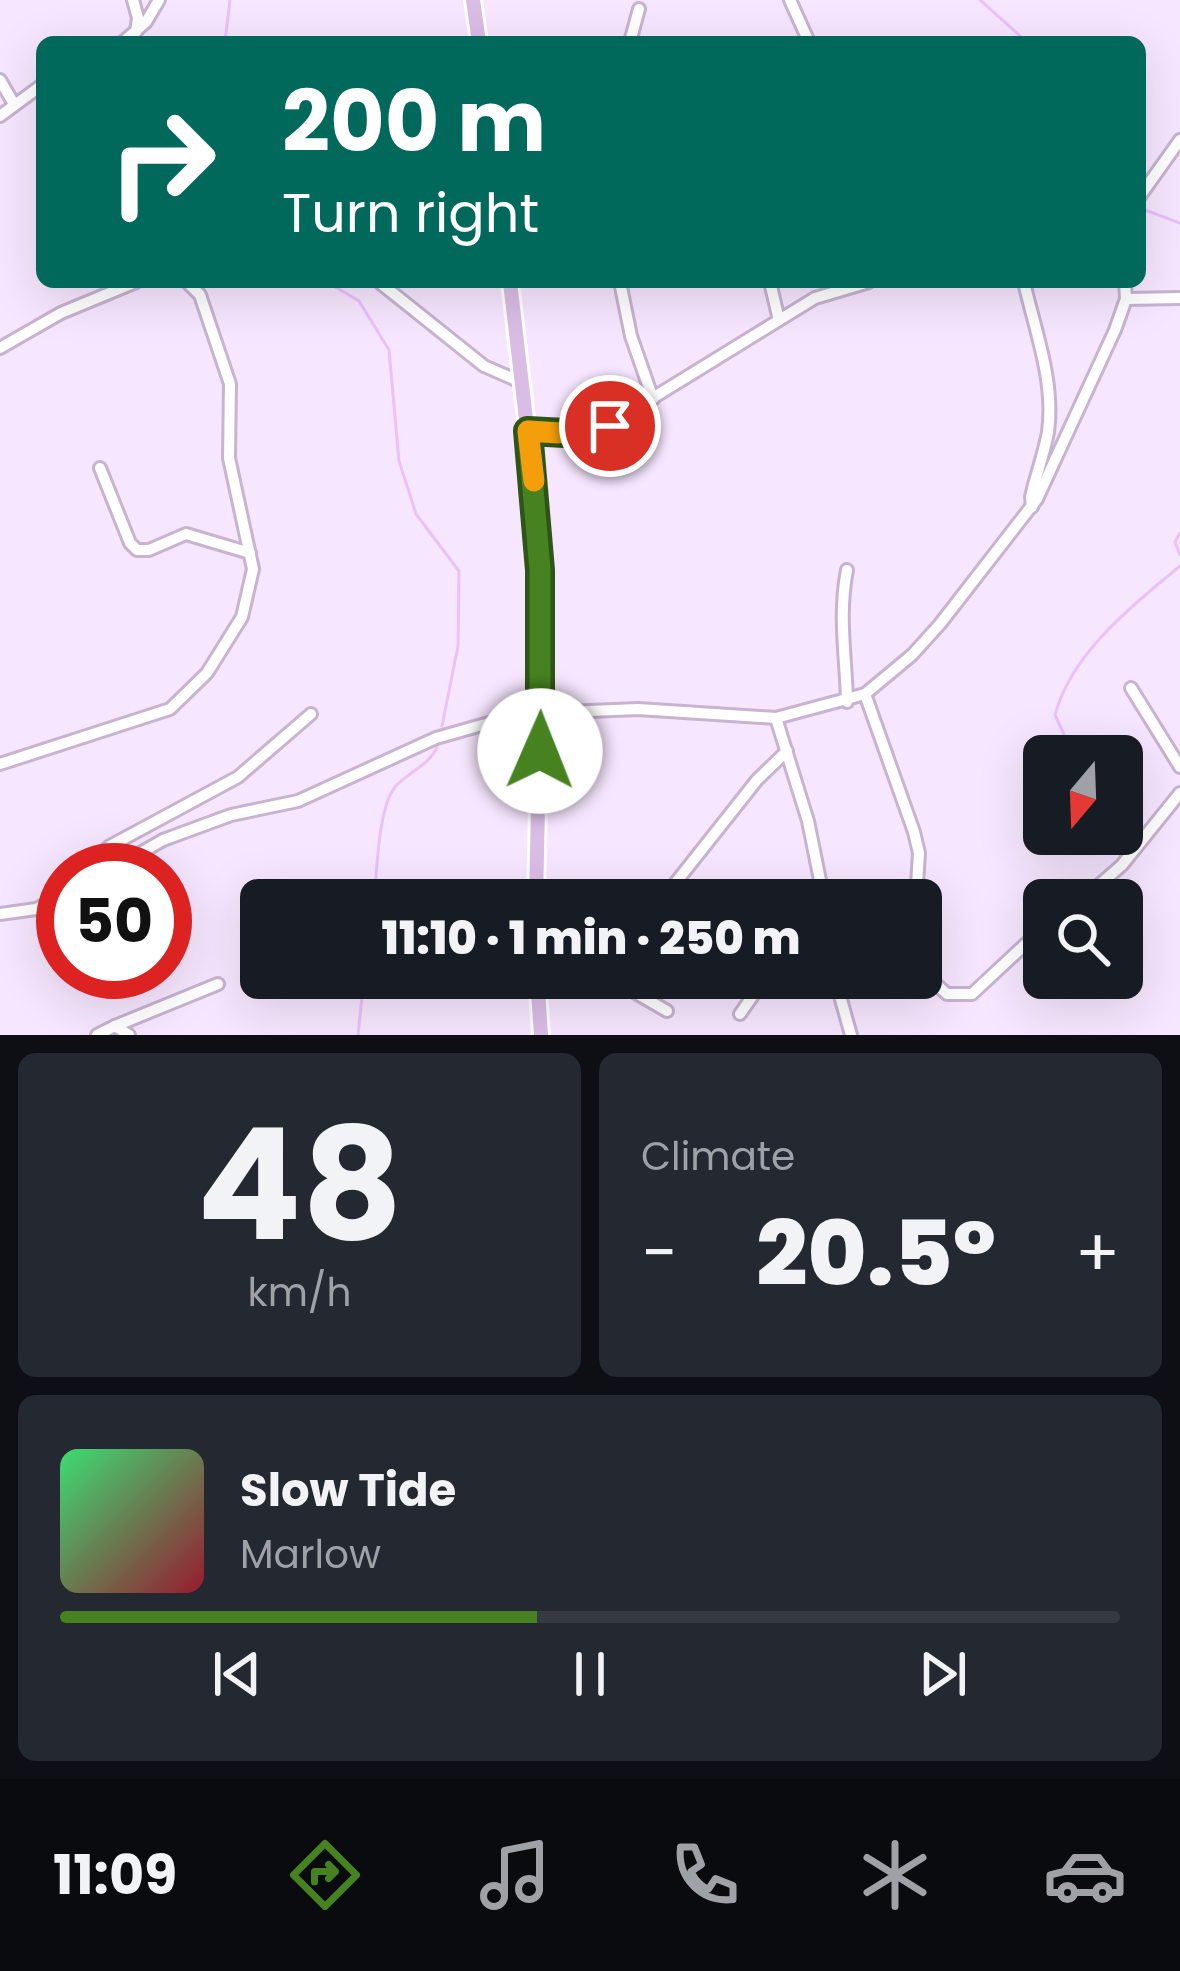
<!DOCTYPE html>
<meta charset="utf-8">
<style>
body{margin:0;font-family:Poppins,sans-serif;background:#242831;color:#f1f3f6;height:100vh;display:flex;flex-direction:column;font-size:45px;white-space:nowrap}
*{box-sizing:border-box;margin:0}
p{font-size:39px;color:#9ea1a6}
.icon{flex:none;width:66px;height:66px;fill:none;stroke:currentColor;stroke-width:2;stroke-linecap:round;stroke-linejoin:round}
.map{position:relative;height:1035px;overflow:hidden}
.drawer{display:flex;flex-direction:column;gap:18px;padding:18px;background:#0d0f14;flex:1}
.drawer>*{flex:none}
.guide{position:absolute;left:36px;top:36px;width:1110px;height:252px;border-radius:18px;box-shadow:0 12px 48px #0002;background:#00695c;color:#fff;overflow:hidden}
.needle{width:78px;rotate:199deg}
.fabs{position:absolute;left:1023px;top:735px;display:grid;gap:24px}
.fabs a{display:grid;place-items:center;width:120px;height:120px;border-radius:18px;background:#171b24;box-shadow:0 12px 48px #0002;font-size:60px}
.speed{position:absolute;left:36px;top:843px;display:flex;gap:24px;font-size:60px;font-weight:700;text-align:center}
.speed>*{display:grid;place-content:center;width:156px;height:156px;border-radius:50%;background:#171b24;box-shadow:0 12px 48px #0002;line-height:1}
.speed .limit{border:18px solid #d22;background:#fff;color:#111}
.pin{position:absolute;display:grid;place-items:center;width:102px;height:102px;color:#fff;margin:-51px;border:6px solid #fff;border-radius:50%;box-shadow:0 3px 12px #0007}
.me{position:absolute;width:132px;margin:-66px;rotate:1deg;stroke-linejoin:round;filter:drop-shadow(0 0 9px #0008)}
.turn{display:flex;align-items:center;gap:42px;height:252px;padding:0 48px;font-size:54px}
.turn .icon{width:156px;height:156px;stroke-width:2.5}
.turn b{display:block;font-size:84px;line-height:102px}
.big{font-size:90px;font-weight:800;line-height:1.1}
.drawer .widget{flex:1;display:flex;flex-direction:column;justify-content:center;gap:18px;min-width:0;padding:0 42px;border-radius:18px;background:#242831}
.drawer .dial{align-items:center;gap:0}
.dial b{font-size:156px;line-height:1}
.song{display:flex;align-items:center;gap:36px}
.cover{width:144px;height:144px;border-radius:18px;background:linear-gradient(135deg,hsl(140 70% 55%),hsl(350 70% 35%))}
.played{height:12px;border-radius:6px;background:linear-gradient(90deg,#468320 45%,#363941 45%)}
.keys{display:flex;justify-content:space-around;direction:ltr}
.heat{display:flex;justify-content:space-between;align-items:center;font-size:66px;direction:ltr}
.drawer .tiles{flex:1;display:grid;gap:18px;grid-template-columns:1fr 1fr}
.widget:last-child{grid-column:span 2}
.trip{position:absolute;left:240px;top:879px;width:702px;height:120px;border-radius:18px;background:#171b24;box-shadow:0 12px 48px #0002;font-weight:800;line-height:120px;text-align:center}
.dock{display:flex;height:192px;justify-content:space-around;align-items:center;background:#090b0e;color:#9ea1a6}
.dock .icon{width:84px;height:84px}
.dock .selected{color:#468320}
.dock b{font-size:54px;color:#f1f3f6}
.map>svg:first-child{display:block}
.lines{fill:none;stroke-linecap:round;stroke-linejoin:round}
.stream{stroke:#ebc1fc;stroke-width:3}
.minor-casing{stroke:#c8b3d1;stroke-width:16}
.major-casing{stroke:#fff;stroke-width:20}
.minor{stroke:#fff;stroke-width:10}
.major{stroke:#dabde5;stroke-width:14}
.route-casing{stroke:#2e5515;stroke-width:30}
.route{stroke:#468320;stroke-width:21}
.slow{stroke:#f59e0b;stroke-width:21}
</style>
<div class="map">
<svg width="1180" height="1035" viewBox="0 0 1180 1035">
<rect width="100%" height="100%" fill="#f7e6ff"/>
<g class="lines">
<g class="stream">
<polyline points="980,0 1027,42"/>
<polyline points="225,42 230,0"/>
<polyline points="1145,210 1180,223"/>
<polyline points="327,282 359,301 389,350 399,461 416,514 459,571 458,646 442,726"/>
<polyline points="1180,533 1175,542 1180,555"/>
<path d="M1074,756L1055,715C1071,653 1133,605 1180,566"/>
<path d="M374,900C377,872 378,808 395,787C408,772 427,767 437,748"/>
<polyline points="358,1035 364,978"/>
</g>
<g class="minor-casing">
<g id="minor">
<polyline points="133,0 138,18 136,32"/>
<polyline points="790,0 809,42"/>
<polyline points="123,42 146,22 159,0"/>
<polyline points="630,42 639,9"/>
<polyline points="0,80 14,104"/>
<polyline points="0,116 42,85"/>
<polyline points="1140,196 1180,140"/>
<polyline points="379,282 484,366 523,383"/>
<polyline points="620,282 631,336 653,399"/>
<polyline points="770,282 779,320"/>
<path d="M1024,282C1035,331 1055,381 1048,432C1044,454 1036,475 1031,497L1032,507"/>
<polyline points="1126,299 1180,298"/>
<polyline points="0,348 61,313 136,282"/>
<polyline points="528,431 599,431 815,298 869,282"/>
<polyline points="100,468 130,543 137,550 149,550 186,534 250,553"/>
<polyline points="1131,688 1180,767"/>
<polyline points="865,694 914,832 919,853 916,900"/>
<path d="M847,702C846,656 838,616 847,570"/>
<polyline points="776,718 808,821 824,900"/>
<polyline points="0,764 170,709 207,673 242,617 253,569 229,458 230,384 200,295 187,282"/>
<polyline points="81,870 110,846 238,777 311,714"/>
<polyline points="111,870 163,840 231,815 298,801 436,738 496,721 541,713 638,709 776,718 865,694 912,655 940,624 1037,499 1115,330 1126,299 1125,282"/>
<polyline points="662,900 757,780 787,751"/>
<polyline points="1082,900 1122,865 1180,793"/>
<polyline points="0,914 36,909 63,896"/>
<polyline points="921,971 947,994 972,994 1044,927"/>
<polyline points="610,978 667,1011"/>
<polyline points="835,978 851,1035"/>
<polyline points="740,1014 765,978"/>
<polyline points="115,1026 218,984"/>
<polyline points="97,1035 115,1026 129,1035"/>
</g>
</g>
<g class="major-casing">
<g id="major">
<polyline points="473,0 479,42"/>
<polyline points="510,282 539,530 542,620 536,900"/>
<polyline points="537,978 541,1035"/>
</g>
</g>
<use href="#minor" class="minor"/>
<use href="#major" class="major"/>
</g>
<g class="lines">
<g class="route-casing">
<polyline id="route" points="540,751 540,570 528,431 583,434 610,426"/>
</g>
<use href="#route" class="route"/>
<polyline class="slow" points="534,481 528,431 559,433"/>
</g>
</svg>
<div class="fabs">
<a><svg class="needle" viewBox="-14 -14 28 28"><path d="M0-13l5 13h-10z" fill="#e53935"/><path d="M0 13l5-13h-10z" fill="#9ea1a6"/></svg></a>
<a><svg class="icon" aria-label="search" viewBox="0 0 24 24"><circle cx="10" cy="10" r="6"/><path d="M15 15l6 6"/></svg></a>
</div>
<div class="speed"><div class="limit">50</div></div>
<div class="pin" style="left:610px;top:426px;background:#d93025"><svg class="icon" aria-label="arrive" viewBox="0 0 24 24"><path d="M6 21V4h12l-3 4 3 4H6"/></svg></div>
<svg class="me" style="left:540px;top:751px" viewBox="-20 -20 40 40"><circle r="19" fill="#fff"/><path d="M0-13L10 11 0 6-10 11z" fill="#468320"/></svg>
<div class="trip">11:10 · 1 min · 250 m</div>
<div class="guide">
<div class="turn"><svg class="icon" aria-label="right" viewBox="0 0 24 24"><path d="M7 20v-9h11M14 6l5 5-5 5"/></svg><div><b>200 m</b>Turn right</div></div>
</div>
</div>
<section class="drawer">
<div class="tiles">
<div class="widget dial"><b>48</b><p>km/h</p></div>
<div class="widget"><p>Climate</p>
<div class="heat"><a>−</a><b class="big">20.5°</b><a>+</a></div>
</div>
<div class="widget">
<div class="song"><i class="cover"></i><div><b>Slow Tide</b><p>Marlow</p></div></div>
<div class="played"></div>
<div class="keys"><svg class="icon" aria-label="previous" viewBox="0 0 24 24"><path d="M18 5L8 12l10 7zM5 5v14"/></svg><svg class="icon" aria-label="pause" viewBox="0 0 24 24"><path d="M8 5v14M16 5v14"/></svg><svg class="icon" aria-label="next" viewBox="0 0 24 24"><path d="M6 5l10 7-10 7zM19 5v14"/></svg></div>
</div>
</div>
</section>
<nav class="dock">
<b>11:09</b>
<svg class="icon selected" aria-label="directions" viewBox="0 0 24 24"><path d="M12 3l9 9-9 9-9-9zM9 14v-3h6M13 9l2 2-2 2"/></svg>
<svg class="icon" aria-label="music" viewBox="0 0 24 24"><path d="M9 18V5l10-2v13"/><circle cx="6" cy="18" r="3"/><circle cx="16" cy="16" r="3"/></svg>
<svg class="icon" aria-label="phone" viewBox="0 0 24 24"><path d="M5 4h4l2 5-3 2q2 4 5 5l2-3 5 2v4C11 20 4 13 5 4z"/></svg>
<svg class="icon" aria-label="climate" viewBox="0 0 24 24"><path d="M12 3v18M4 7l16 10M4 17L20 7"/></svg>
<svg class="icon" aria-label="car" viewBox="0 0 24 24"><path d="M5 17H2v-5l4-1 3-4h7l3 4 3 1v5h-3M9 17h6M6 11h13"/><circle cx="7" cy="17" r="2"/><circle cx="17" cy="17" r="2"/></svg>
</nav>
